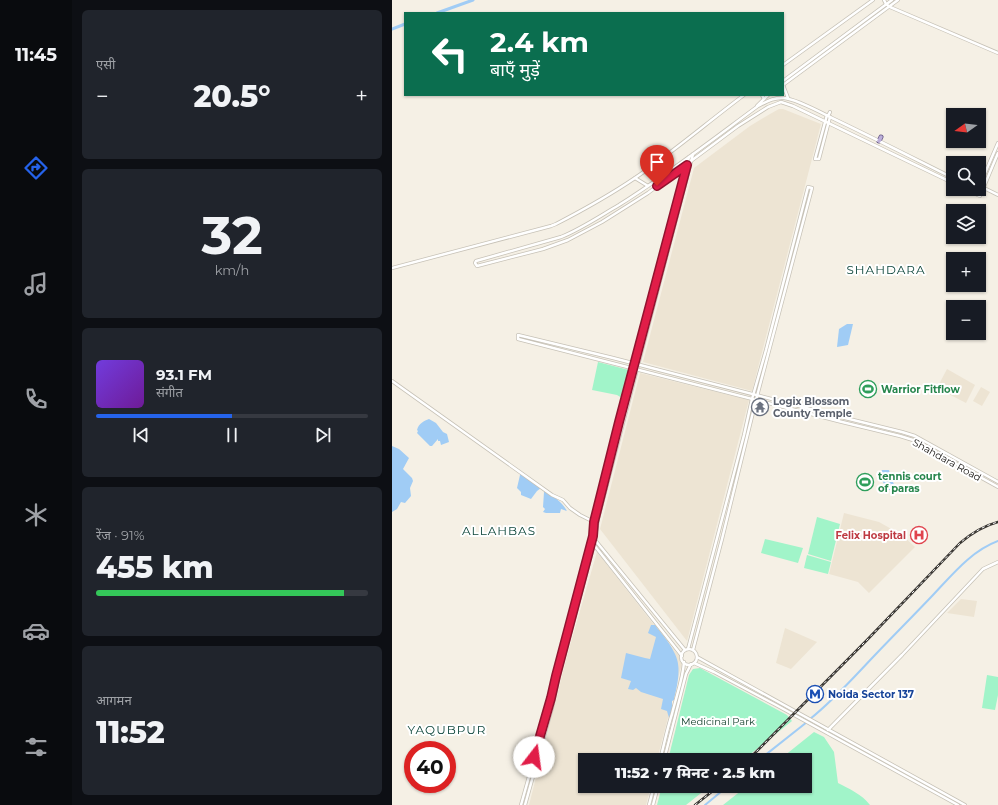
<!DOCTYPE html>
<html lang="hi">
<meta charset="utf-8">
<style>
body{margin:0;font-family:Montserrat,"Noto Sans Devanagari",sans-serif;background:#20242c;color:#f1f3f6;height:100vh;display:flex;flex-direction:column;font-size:15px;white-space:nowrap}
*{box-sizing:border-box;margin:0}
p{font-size:13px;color:#9ea1a6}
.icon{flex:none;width:22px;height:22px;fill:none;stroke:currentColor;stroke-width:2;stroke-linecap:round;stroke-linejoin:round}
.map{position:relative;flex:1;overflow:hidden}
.panel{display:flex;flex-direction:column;gap:10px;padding:10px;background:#0d0f14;width:320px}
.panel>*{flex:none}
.top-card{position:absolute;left:12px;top:12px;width:380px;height:84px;border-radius:0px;box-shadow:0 1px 3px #0004;background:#0b6e4f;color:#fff;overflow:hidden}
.needle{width:26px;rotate:256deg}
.controls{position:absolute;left:554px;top:108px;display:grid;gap:8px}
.controls a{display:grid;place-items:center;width:40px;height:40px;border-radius:0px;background:#171b24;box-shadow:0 1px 3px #0004;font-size:20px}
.speed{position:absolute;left:12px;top:741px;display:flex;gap:8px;font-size:20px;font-weight:700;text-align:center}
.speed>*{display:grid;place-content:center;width:52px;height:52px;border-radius:50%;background:#171b24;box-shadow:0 1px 3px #0004;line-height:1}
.speed .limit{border:6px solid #d22;background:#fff;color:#111}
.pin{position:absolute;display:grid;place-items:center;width:34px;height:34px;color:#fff;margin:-41px -17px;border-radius:50% 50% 50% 0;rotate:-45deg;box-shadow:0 0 4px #0007}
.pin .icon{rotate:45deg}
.me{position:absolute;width:44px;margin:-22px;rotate:15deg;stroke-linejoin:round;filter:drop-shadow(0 0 3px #0008)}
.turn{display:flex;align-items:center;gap:14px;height:84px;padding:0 20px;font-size:18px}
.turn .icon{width:52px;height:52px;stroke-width:2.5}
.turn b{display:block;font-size:28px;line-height:34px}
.big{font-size:30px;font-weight:800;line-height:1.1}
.panel .tile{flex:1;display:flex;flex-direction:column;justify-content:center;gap:6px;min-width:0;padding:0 14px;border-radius:6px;background:#20242c}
.panel .dial{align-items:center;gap:0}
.dial b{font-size:52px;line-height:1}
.song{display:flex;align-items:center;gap:12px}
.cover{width:48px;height:48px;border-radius:6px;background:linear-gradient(135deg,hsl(260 70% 55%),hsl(280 70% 35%))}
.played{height:4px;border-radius:2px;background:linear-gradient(90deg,#2563eb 50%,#363941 50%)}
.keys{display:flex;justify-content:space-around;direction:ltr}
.heat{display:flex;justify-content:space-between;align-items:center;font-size:22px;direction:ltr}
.charge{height:6px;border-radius:3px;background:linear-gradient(90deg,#34c759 91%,#363941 0)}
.trip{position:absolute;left:186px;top:753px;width:234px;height:40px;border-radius:0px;background:#171b24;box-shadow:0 1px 3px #0004;font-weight:800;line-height:40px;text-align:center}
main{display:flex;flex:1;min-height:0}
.tab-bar{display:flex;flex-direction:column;width:72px;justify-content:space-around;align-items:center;background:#090b0e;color:#9ea1a6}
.tab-bar .icon{width:28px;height:28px}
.tab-bar .active{color:#2563eb}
.tab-bar b{font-size:18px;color:#f1f3f6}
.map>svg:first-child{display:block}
.built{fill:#ede4d3}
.green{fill:#a1f4c9}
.water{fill:#a0ccf5}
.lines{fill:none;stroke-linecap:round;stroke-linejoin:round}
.canal{stroke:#a0ccf5;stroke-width:2}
.river{stroke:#a0ccf5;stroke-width:3}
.secondary-casing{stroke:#c7c2b7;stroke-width:4}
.primary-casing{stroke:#645683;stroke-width:5}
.secondary{stroke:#fff;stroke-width:2.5}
.primary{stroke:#bcafda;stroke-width:3.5}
.rail-casing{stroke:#3a3733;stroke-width:2.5}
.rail{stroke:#fff;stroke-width:1;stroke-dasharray:3;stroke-linecap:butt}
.route-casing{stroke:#92132f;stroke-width:10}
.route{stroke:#e11d48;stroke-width:7}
.labels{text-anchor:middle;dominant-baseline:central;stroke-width:4;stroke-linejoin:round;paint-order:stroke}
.leisure-label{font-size:10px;font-weight:bold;fill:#27864d;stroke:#fff;text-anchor:start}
.worship-label{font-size:10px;font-weight:bold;fill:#5b616d;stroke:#fff;text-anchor:start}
.street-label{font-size:10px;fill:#14120f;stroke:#fff}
.health-label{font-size:10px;font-weight:bold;fill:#be3a42;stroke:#fff;text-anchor:end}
.transit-label{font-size:10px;font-weight:bold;fill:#164399;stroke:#fff;text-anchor:start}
.park-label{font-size:10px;fill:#103e2a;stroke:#fff}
.quarter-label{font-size:12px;letter-spacing:1px;fill:#0b4439;stroke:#fff}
</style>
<main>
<nav class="tab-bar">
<b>11:45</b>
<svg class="icon active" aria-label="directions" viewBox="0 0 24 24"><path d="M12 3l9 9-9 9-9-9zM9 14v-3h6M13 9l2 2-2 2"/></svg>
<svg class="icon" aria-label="music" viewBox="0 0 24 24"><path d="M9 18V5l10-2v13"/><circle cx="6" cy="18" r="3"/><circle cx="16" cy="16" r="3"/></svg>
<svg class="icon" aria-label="phone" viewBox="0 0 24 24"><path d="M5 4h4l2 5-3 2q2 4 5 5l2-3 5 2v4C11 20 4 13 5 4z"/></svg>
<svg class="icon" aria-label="climate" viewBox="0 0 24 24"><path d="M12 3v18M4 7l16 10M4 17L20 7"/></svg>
<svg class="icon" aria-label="car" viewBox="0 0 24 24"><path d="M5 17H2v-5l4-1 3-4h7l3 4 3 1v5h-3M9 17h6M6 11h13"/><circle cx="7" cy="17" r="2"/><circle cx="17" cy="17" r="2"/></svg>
<svg class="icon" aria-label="filters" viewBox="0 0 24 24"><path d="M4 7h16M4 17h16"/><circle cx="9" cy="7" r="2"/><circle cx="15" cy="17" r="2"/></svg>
</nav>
<section class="panel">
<div class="tile"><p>एसी</p>
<div class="heat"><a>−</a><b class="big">20.5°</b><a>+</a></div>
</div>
<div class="tile dial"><b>32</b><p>km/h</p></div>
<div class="tile">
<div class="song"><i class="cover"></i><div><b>93.1 FM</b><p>संगीत</p></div></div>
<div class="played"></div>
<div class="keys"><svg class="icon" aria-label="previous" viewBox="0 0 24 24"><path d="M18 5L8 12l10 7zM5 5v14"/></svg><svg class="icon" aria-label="pause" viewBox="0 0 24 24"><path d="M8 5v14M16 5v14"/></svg><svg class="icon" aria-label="next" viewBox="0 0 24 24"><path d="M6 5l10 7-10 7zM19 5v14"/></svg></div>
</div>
<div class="tile"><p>रेंज · 91%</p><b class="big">455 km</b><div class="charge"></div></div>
<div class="tile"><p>आगमन</p><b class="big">11:52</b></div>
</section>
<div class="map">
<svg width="606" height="805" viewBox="0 0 606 805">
<rect width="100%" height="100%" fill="#f5f0e5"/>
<g class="built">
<polygon points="387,109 391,109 429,124 360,391 251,362 302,168 358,126 378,114"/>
<polygon points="555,369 583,385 574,403 545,388"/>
<polygon points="248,373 357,400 295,641 208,529"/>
<polygon points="589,387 598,392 590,406 581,401"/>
<polygon points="452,513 487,522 510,535 523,547 477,593 466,582 437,574"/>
<polygon points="205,552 277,644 288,657 291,659 265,760 193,760 193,786 259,786 254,805 137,805 175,656"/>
<polygon points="569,599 585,601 582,617 555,613"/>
<polygon points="393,628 425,642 399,669 384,663"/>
</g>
<g class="green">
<polygon points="206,362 237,370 230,398 225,395 200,390"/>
<polygon points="425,517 448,524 439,561 416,554"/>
<polygon points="373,539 411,548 406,563 369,553"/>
<polygon points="415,555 439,562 436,574 412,568"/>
<polygon points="308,668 395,715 400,721 351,760 276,760 297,675 301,669"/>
<polygon points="595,675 606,677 606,695 603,710 590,708"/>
<path d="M422,732L432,737L442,752L446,783C456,788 471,795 478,805H331L355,786H413V760H387Z"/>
<polygon points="270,786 318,786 294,805 265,805"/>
</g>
<g class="water">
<polygon points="455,324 461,324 456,345 445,347 447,329"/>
<path d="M37,419L44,423L51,432L55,434L57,442L49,445L48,441H46V439L40,446H38L25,433L26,431L25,430C27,423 32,421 37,419Z"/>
<polygon points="0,446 7,449 17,458 11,469 20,478 21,481 18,488 19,496 13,503 9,502 5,509 0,512"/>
<polygon points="490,470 497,470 499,477 503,487 501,487 501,489 500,488 500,490 497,490 490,481 490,474 489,472"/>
<polygon points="130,474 149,488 145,491 139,499 129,495 129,492 125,488 128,475"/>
<path d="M154,491C162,497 170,502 175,511L169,509L168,513H154L151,512L153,509L151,507L152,492Z"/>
<path d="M259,625H263C270,634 278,643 283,654C290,668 285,686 282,700L280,701V713L277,718L275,711L269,709L271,699L249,692L244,688L241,690L236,689L239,681L229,678L234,653L253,658L258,659L264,637L256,633Z"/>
</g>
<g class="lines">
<g class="canal">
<path d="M418,719C442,700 462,677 483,655C502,635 522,615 541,595C560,575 579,551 606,541"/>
<polyline points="367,760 415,722"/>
<polyline points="313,805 336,786"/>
</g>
<g class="river">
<polyline points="45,13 81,0"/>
<polyline points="0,29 13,24"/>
</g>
<g class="secondary-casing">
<g id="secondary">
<polyline points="492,0 494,4 498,7 606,53"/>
<polyline points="391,65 481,0"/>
<polyline points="391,81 500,0"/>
<polyline points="391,85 506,0"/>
<polyline points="391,85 396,98"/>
<polyline points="370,95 372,99"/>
<polyline points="365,106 376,95"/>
<polyline points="435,115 423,159 427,159 438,117"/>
<polyline points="436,116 438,112"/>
<polyline points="243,178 256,186"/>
<path d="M561,178C521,158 480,137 440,118C428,112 404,99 392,98C382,97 374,102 366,106C320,140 275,175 227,205C208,216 189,229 169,237L84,261L83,263L85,266L151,249L176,240L210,222L256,193L346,126L376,107L389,102L401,106L561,183"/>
<polyline points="587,187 606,143"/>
<polyline points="592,188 606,195"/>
<polyline points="573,189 588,196 606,153"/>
<polyline points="584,189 590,192"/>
<path d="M0,268L159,226L164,224C191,210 218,195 243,178C281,152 316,122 352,95"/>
<polyline points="0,381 160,495 171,500 178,508 188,515 202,522"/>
<polyline points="606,482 523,436 510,432 449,417 221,358 126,335 126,339 446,421 508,436 521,440 606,487"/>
<polyline points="203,540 293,650"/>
<polyline points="202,545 290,656"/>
<polyline points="296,649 352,435 360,399 374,350 416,187 420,188 364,400 330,539 301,650"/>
<circle cx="297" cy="657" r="8"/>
<polyline points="305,657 573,805"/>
<polyline points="302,663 322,672 384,705 566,805"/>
<polyline points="436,730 510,655 591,569 606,562"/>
<path d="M268,760C272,745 275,729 280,714C284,697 291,679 292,662"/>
<polyline points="272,760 294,674 299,664"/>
<polyline points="129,805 159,698 172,645 201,536 202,522 227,422 297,157"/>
<polyline points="133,805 160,708 167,675 202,544 206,519 301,154"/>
<polyline points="257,805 262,786"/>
<polyline points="261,805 266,786"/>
</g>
</g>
<g class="primary-casing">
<polyline id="primary" points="487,141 489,137"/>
</g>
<use href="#secondary" class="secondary"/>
<use href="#primary" class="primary"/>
<g class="rail-casing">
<g id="rail">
<path d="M356,760L475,640L568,543C580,533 591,526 606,522"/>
<polyline points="303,805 327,786"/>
</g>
</g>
<use href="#rail" class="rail"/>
</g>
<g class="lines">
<g class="route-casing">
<polyline id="route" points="142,757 159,698 164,676 201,536 202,522 227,422 295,165 265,186"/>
</g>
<use href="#route" class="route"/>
</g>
<defs>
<g id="stadium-ring" transform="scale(0.9)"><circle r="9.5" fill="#fff" stroke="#2e9e5b" stroke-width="1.5"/><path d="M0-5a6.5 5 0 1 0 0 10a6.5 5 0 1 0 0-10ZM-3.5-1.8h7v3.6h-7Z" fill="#2e9e5b"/></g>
<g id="temple-ring" transform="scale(0.9)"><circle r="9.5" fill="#fff" stroke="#6b7280" stroke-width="1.5"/><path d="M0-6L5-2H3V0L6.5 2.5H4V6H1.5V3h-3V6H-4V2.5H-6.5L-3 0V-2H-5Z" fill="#6b7280"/></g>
<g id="hospital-ring" transform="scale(0.9)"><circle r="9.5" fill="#fff" stroke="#e0444e" stroke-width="1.5"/><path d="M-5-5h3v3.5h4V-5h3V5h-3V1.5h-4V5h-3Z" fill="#e0444e"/></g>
<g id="metro-ring" transform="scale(0.9)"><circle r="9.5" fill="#fff" stroke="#1a4fb4" stroke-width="1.5"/><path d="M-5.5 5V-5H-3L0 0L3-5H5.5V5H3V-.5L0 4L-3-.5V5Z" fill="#1a4fb4"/></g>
</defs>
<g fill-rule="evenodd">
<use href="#stadium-ring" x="476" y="389"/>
<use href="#temple-ring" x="368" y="407"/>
<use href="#stadium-ring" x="473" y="482"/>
<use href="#hospital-ring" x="527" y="535"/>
<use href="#metro-ring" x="423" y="694"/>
</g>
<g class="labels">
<g class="leisure-label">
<text x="489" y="389">Warrior Fitflow</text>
<text x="486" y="476">tennis court<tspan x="486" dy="12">of paras</tspan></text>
</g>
<g class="worship-label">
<text x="381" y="401">Logix Blossom<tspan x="381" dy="12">County Temple</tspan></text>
</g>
<g class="street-label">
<text transform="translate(555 460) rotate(29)">Shahdara Road</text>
</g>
<g class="health-label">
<text x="514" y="535">Felix Hospital</text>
</g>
<g class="transit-label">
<text x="436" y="694">Noida Sector 137</text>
</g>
<g class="park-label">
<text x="326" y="721">Medicinal Park</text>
</g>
<g class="quarter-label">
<text x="494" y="269">SHAHDARA</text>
<text x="107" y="530">ALLAHBAS</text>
<text x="55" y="729">YAQUBPUR</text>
</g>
</g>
</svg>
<div class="controls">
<a><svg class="needle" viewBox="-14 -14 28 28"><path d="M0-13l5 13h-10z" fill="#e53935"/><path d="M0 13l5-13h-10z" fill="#9ea1a6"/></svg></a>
<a><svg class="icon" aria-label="search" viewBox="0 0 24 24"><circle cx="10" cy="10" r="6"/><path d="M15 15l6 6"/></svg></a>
<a><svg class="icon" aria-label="layers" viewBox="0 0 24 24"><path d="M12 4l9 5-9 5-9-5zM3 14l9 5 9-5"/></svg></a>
<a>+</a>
<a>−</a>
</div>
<div class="speed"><div class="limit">40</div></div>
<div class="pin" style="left:265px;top:186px;background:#d93025"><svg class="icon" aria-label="arrive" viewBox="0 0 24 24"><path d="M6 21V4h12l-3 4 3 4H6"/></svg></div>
<svg class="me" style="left:142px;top:757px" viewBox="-20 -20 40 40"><circle r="19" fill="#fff"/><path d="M0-13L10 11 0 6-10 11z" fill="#e11d48"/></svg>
<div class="trip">11:52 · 7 मिनट · 2.5 km</div>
<div class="top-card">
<div class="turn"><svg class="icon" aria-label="left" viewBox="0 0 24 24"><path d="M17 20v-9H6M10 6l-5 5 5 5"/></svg><div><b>2.4 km</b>बाएँ मुड़ें</div></div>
</div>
</div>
</main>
